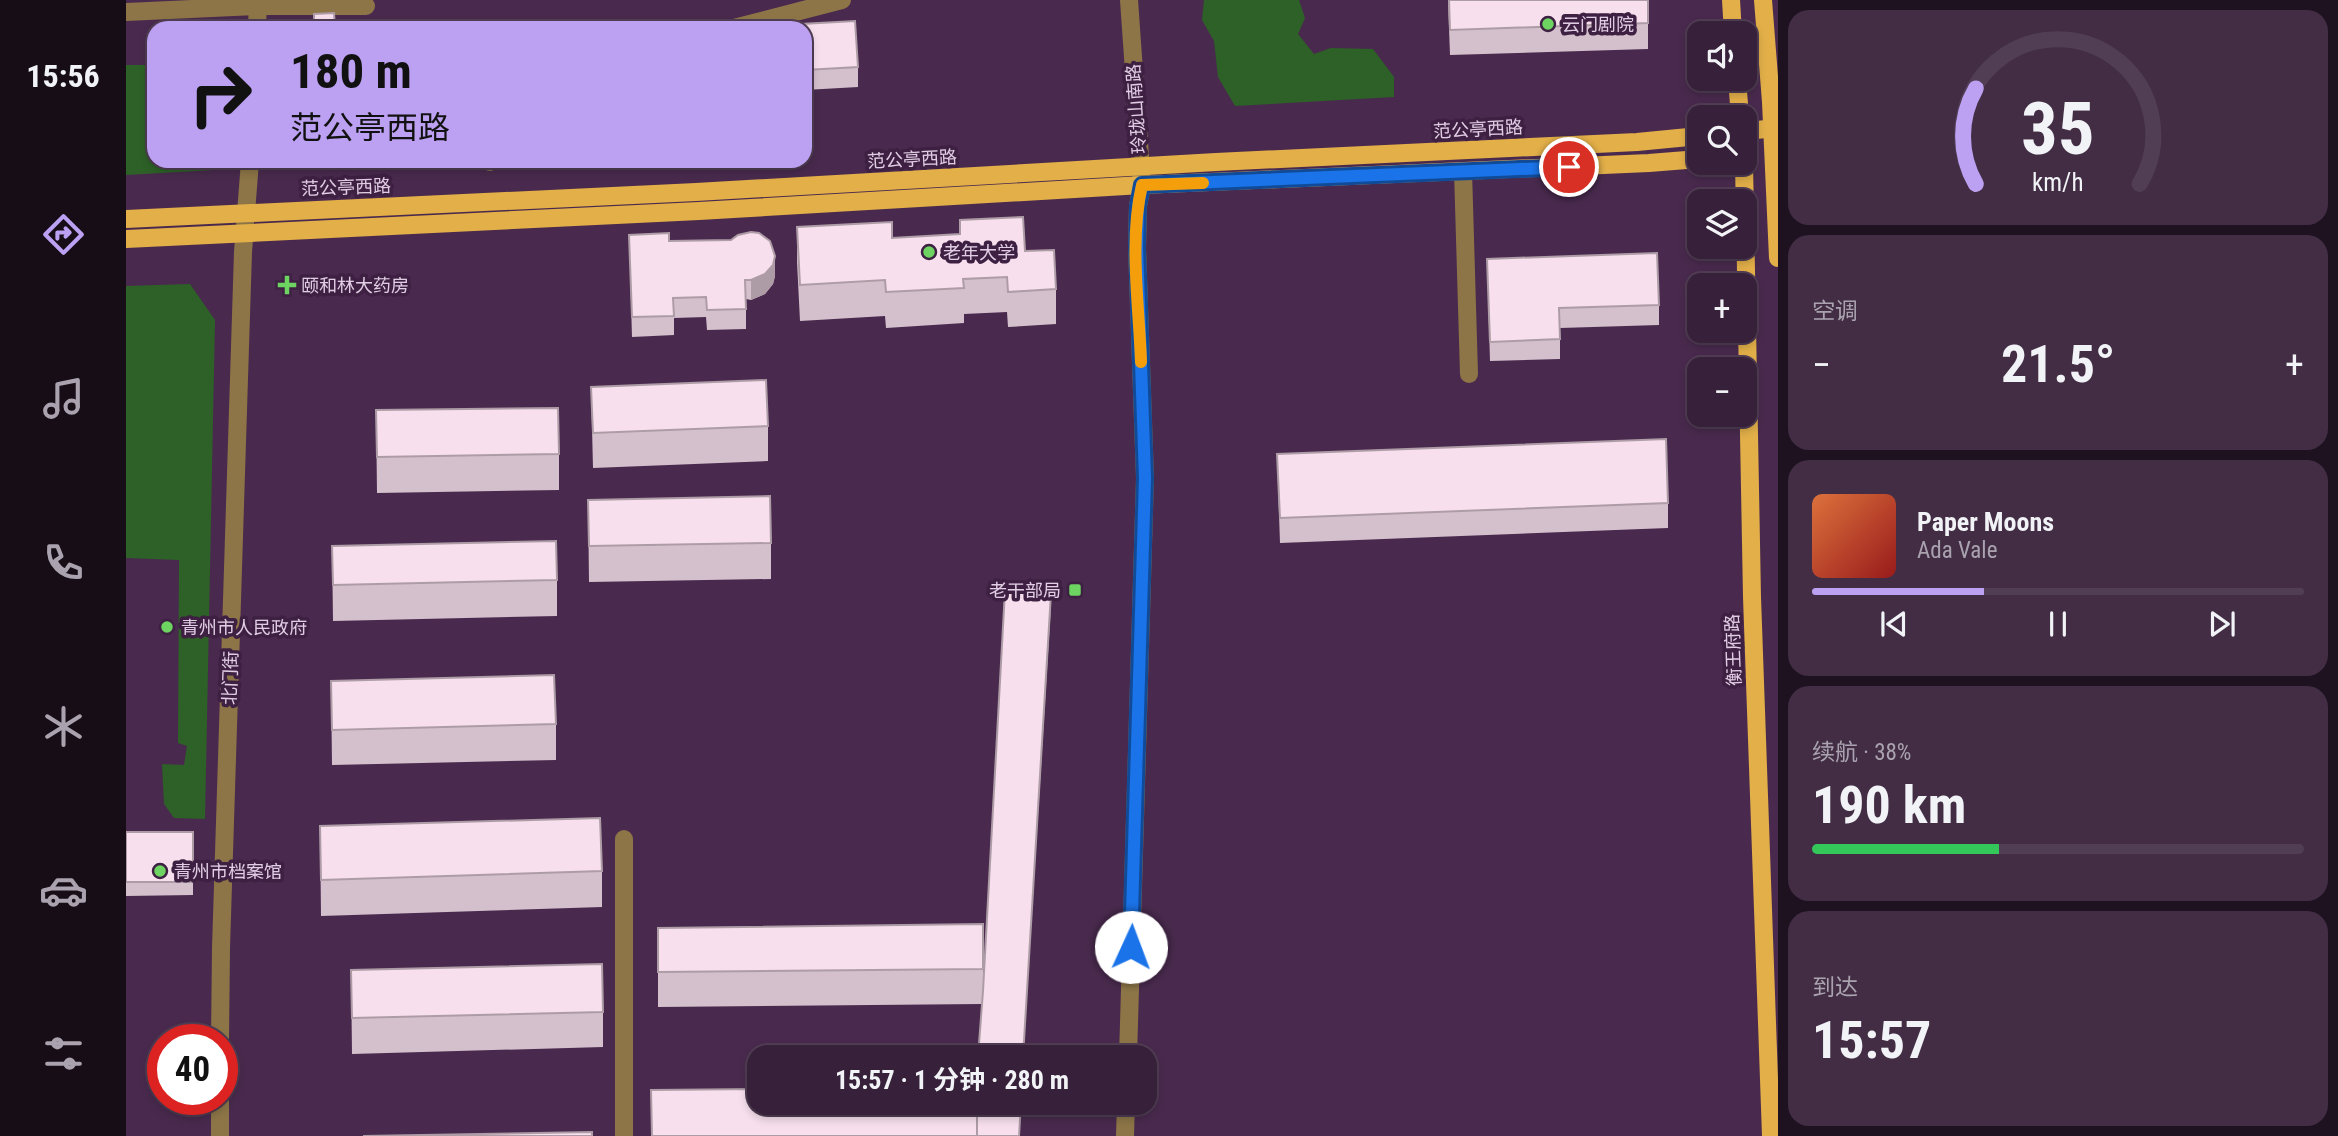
<!DOCTYPE html>
<html lang="zh">
<meta charset="utf-8">
<style>
body{margin:0;font-family:"Roboto Condensed","Noto Sans SC",sans-serif;background:#422d45;color:#f1f3f6;height:100vh;display:flex;flex-direction:column;font-size:26px;white-space:nowrap}
*{box-sizing:border-box;margin:0}
p{font-size:23px;color:#aaa3af}
.icon{flex:none;width:38px;height:38px;fill:none;stroke:currentColor;stroke-width:2;stroke-linecap:round;stroke-linejoin:round}
.map{position:relative;flex:1;overflow:hidden}
.panel{display:flex;flex-direction:column;gap:10px;padding:10px;background:#1e1220;width:560px}
.panel>*{flex:none}
.top-card{position:absolute;left:21px;top:21px;width:665px;height:147px;border-radius:21px;box-shadow:0 4px 10px #0003,0 0 0 2px #513e54;background:#bca0f2;color:#111;overflow:hidden}
.controls{position:absolute;left:1561px;top:21px;display:grid;gap:14px}
.controls a{display:grid;place-items:center;width:70px;height:70px;border-radius:14px;background:#37203a;box-shadow:0 4px 10px #0003,0 0 0 2px #513e54;font-size:35px}
.speed{position:absolute;left:21px;top:1024px;display:flex;gap:14px;font-size:35px;font-weight:700;text-align:center}
.speed>*{display:grid;place-content:center;width:91px;height:91px;border-radius:50%;background:#37203a;box-shadow:0 4px 10px #0003,0 0 0 2px #513e54;line-height:1}
.speed .limit{border:10px solid #d22;background:#fff;color:#111}
.pin{position:absolute;display:grid;place-items:center;width:60px;height:60px;color:#fff;margin:-30px;border:4px solid #fff;border-radius:50%;box-shadow:0 2px 7px #0007}
.me{position:absolute;width:77px;margin:-38px;rotate:2deg;stroke-linejoin:round;filter:drop-shadow(0 0 5px #0008)}
.turn{display:flex;align-items:center;gap:24px;height:147px;padding:0 28px;font-size:32px}
.turn .icon{width:91px;height:91px;stroke-width:2.5}
.turn b{display:block;font-size:49px;line-height:60px}
.big{font-size:52px;font-weight:700;line-height:1.1}
.panel .tile{flex:1;display:flex;flex-direction:column;justify-content:center;gap:10px;min-width:0;padding:0 24px;border-radius:21px;background:#422d45}
.panel .dial{align-items:center;gap:0}
.dial svg{height:182px;overflow:visible;fill:none;stroke:#513e54;stroke-width:7;stroke-linecap:round;text-anchor:middle}
.dial text{fill:#f1f3f6;stroke:none}
.song{display:flex;align-items:center;gap:21px}
.cover{width:84px;height:84px;border-radius:10px;background:linear-gradient(135deg,hsl(20 70% 55%),hsl(0 70% 35%))}
.played{height:7px;border-radius:4px;background:linear-gradient(90deg,#bca0f2 35%,#513e54 35%)}
.keys{display:flex;justify-content:space-around;direction:ltr}
.heat{display:flex;justify-content:space-between;align-items:center;font-size:38px;direction:ltr}
.charge{height:10px;border-radius:5px;background:linear-gradient(90deg,#34c759 38%,#513e54 0)}
.trip{position:absolute;left:621px;top:1045px;width:410px;height:70px;border-radius:21px;background:#37203a;box-shadow:0 4px 10px #0003,0 0 0 2px #513e54;font-weight:700;line-height:70px;text-align:center}
main{display:flex;flex:1;min-height:0}
.tab-bar{display:flex;flex-direction:column;width:126px;justify-content:space-around;align-items:center;background:#160d17;color:#aaa3af}
.tab-bar .icon{width:49px;height:49px}
.tab-bar .active{color:#bca0f2}
.tab-bar b{font-size:32px;color:#f1f3f6}
.map>svg:first-child{display:block}
.green{fill:#2d6127}
.lines{fill:none;stroke-linecap:round;stroke-linejoin:round}
.minor{stroke:#8d7547;stroke-width:18}
.major{stroke:#e2af49;stroke-width:18}
.wall{fill:#d4c0cc}
.shaded-wall{fill:#ad9ca6}
.building{fill:#f7dfed;stroke:#ad9ca6;stroke-width:2}
.route-casing{stroke:#114b97;stroke-width:18}
.route{stroke:#1a73e8;stroke-width:12}
.slow{stroke:#f59e0b;stroke-width:12}
.poi-dot{fill:#6dd361;stroke:#3e2043;stroke-width:2.5}
.labels{text-anchor:middle;dominant-baseline:central;stroke-width:7;stroke-linejoin:round;paint-order:stroke}
.poi-label{font-size:18px;fill:#e1cee4;stroke:#3e2043;text-anchor:start}
.street-label{font-size:18px;fill:#e1cee4;stroke:#3e2043}
</style>
<main>
<nav class="tab-bar">
<b>15:56</b>
<svg class="icon active" aria-label="directions" viewBox="0 0 24 24"><path d="M12 3l9 9-9 9-9-9zM9 14v-3h6M13 9l2 2-2 2"/></svg>
<svg class="icon" aria-label="music" viewBox="0 0 24 24"><path d="M9 18V5l10-2v13"/><circle cx="6" cy="18" r="3"/><circle cx="16" cy="16" r="3"/></svg>
<svg class="icon" aria-label="phone" viewBox="0 0 24 24"><path d="M5 4h4l2 5-3 2q2 4 5 5l2-3 5 2v4C11 20 4 13 5 4z"/></svg>
<svg class="icon" aria-label="climate" viewBox="0 0 24 24"><path d="M12 3v18M4 7l16 10M4 17L20 7"/></svg>
<svg class="icon" aria-label="car" viewBox="0 0 24 24"><path d="M5 17H2v-5l4-1 3-4h7l3 4 3 1v5h-3M9 17h6M6 11h13"/><circle cx="7" cy="17" r="2"/><circle cx="17" cy="17" r="2"/></svg>
<svg class="icon" aria-label="filters" viewBox="0 0 24 24"><path d="M4 7h16M4 17h16"/><circle cx="9" cy="7" r="2"/><circle cx="15" cy="17" r="2"/></svg>
</nav>
<div class="map">
<svg width="1652" height="1136" viewBox="0 0 1652 1136">
<rect width="100%" height="100%" fill="#492a4e"/>
<g class="green">
<polygon points="1078,0 1173,0 1179,18 1172,34 1188,54 1205,48 1247,49 1268,77 1268,97 1109,106 1092,77 1088,41 1076,20"/>
<polygon points="0,65 28,65 28,161 89,161 88,170 0,175"/>
<polygon points="64,284 89,320 79,819 48,818 38,804 36,764 58,765 61,746 52,743 53,560 0,558 0,286"/>
</g>
<g class="lines">
<g class="minor">
<polyline points="0,12 131,6 240,6"/>
<polyline points="131,28 132,0"/>
<polyline points="608,28 716,0"/>
<polyline points="364,161 364,162"/>
<polyline points="1337,171 1343,374"/>
<polyline points="94,1040 95,948 117,252 124,161"/>
<polyline points="1002,1057 1019,478 1011,248 1012,206 1016,185 1003,0"/>
<polyline points="94,1136 94,1099"/>
<polyline points="498,1136 498,839"/>
<polyline points="999,1136 1000,1102"/>
</g>
<g class="major">
<polyline points="1605,0 1607,33"/>
<polyline points="1637,0 1645,102 1652,258"/>
<polyline points="1611,79 1614,117"/>
<polyline points="1619,131 1652,128"/>
<polyline points="1618,163 1626,597 1645,1136"/>
<polyline points="0,219 570,192 1090,162 1511,142 1573,136"/>
<polyline points="0,239 573,211 1016,185 1523,163 1573,159"/>
</g>
</g>
<g class="wall">
<polygon points="1322,0 1522,0 1522,49 1324,55"/>
<polygon points="679,28 732,67 732,87 679,90"/>
<polygon points="834,220 899,251 930,289 930,324 882,327 881,312 838,314 838,323 760,328 759,316 674,321 671,262 671,227 766,238 834,234"/>
<polygon points="503,235 543,241 605,240 649,276 647,284 639,294 625,300 620,299 620,329 581,330 580,317 548,318 548,335 506,337"/>
<polygon points="1361,259 1533,305 1533,325 1434,328 1434,359 1364,361"/>
<polygon points="465,387 642,426 642,461 467,468"/>
<polygon points="250,410 433,454 433,490 251,493"/>
<polygon points="1151,454 1542,503 1542,528 1154,543"/>
<polygon points="462,500 645,543 645,579 463,582"/>
<polygon points="206,546 431,580 431,616 207,621"/>
<polygon points="925,607 856,1004 532,1007 532,928 857,924 857,991"/>
<polygon points="205,681 430,724 430,760 206,765"/>
<polygon points="194,826 476,871 476,907 195,916"/>
<polygon points="0,832 67,832 67,895 0,896"/>
<polygon points="225,970 477,1012 477,1047 226,1054"/>
</g>
<g class="shaded-wall">
<polygon points="649,256 649,276 647,284 639,294 625,300 625,280"/>
<polygon points="925,593 925,607 897,1057"/>
</g>
<g class="building">
<polygon points="1323,0 1522,0 1522,23 1324,30"/>
<polygon points="208,13 209,28 188,28 188,14"/>
<polygon points="729,21 732,67 679,70 679,28 602,28"/>
<polygon points="897,217 899,251 928,250 930,289 882,292 881,277 837,279 838,288 760,292 759,280 674,285 671,227 766,222 766,238 834,234 834,220"/>
<polygon points="625,232 633,233 644,241 649,256 647,265 639,274 625,280 619,280 620,309 581,310 580,297 547,298 548,316 506,317 503,235 543,233 543,241 605,240 612,235"/>
<polygon points="1531,253 1533,305 1433,308 1434,339 1364,342 1361,259"/>
<polygon points="640,380 642,426 467,433 465,387"/>
<polygon points="432,408 433,454 251,457 250,410"/>
<polygon points="1540,439 1542,503 1154,518 1151,454"/>
<polygon points="644,496 645,543 463,546 462,500"/>
<polygon points="430,541 431,580 207,585 206,546"/>
<polygon points="879,590 925,593 897,1057 852,1057 857,991"/>
<polygon points="428,675 430,724 206,730 205,681"/>
<polygon points="474,818 476,871 195,880 194,826"/>
<rect x="0" y="832" width="67" height="50"/>
<polygon points="857,924 857,969 532,972 532,928"/>
<polygon points="476,964 477,1012 226,1018 225,970"/>
<polygon points="634,1089 634,1102 851,1102 851,1136 526,1136 525,1090"/>
<polygon points="851,1102 895,1102 893,1136 851,1136"/>
<polygon points="466,1132 466,1136 237,1136"/>
</g>
<g class="lines">
<g class="route-casing">
<polyline id="route" points="1005,947 1019,478 1011,247 1012,206 1016,185 1443,167"/>
</g>
<use href="#route" class="route"/>
<path class="slow" d="M1015,362C1013,304 1003,241 1016,185L1077,183"/>
</g>
<g class="poi-dot">
<circle cx="1422" cy="24" r="7"/>
<circle cx="803" cy="252" r="7"/>
<path d="M157.5 274.5h7v7h7v7h-7v7h-7v-7h-7v-7h7z"/>
<rect x="942" y="583" width="14" height="14" rx="3.5"/>
<circle cx="41" cy="627" r="7"/>
<circle cx="34" cy="871" r="7"/>
</g>
<g class="labels">
<g class="poi-label">
<text x="1436" y="24">云门剧院</text>
<text x="817" y="252">老年大学</text>
<text x="175" y="285">颐和林大药房</text>
<text x="935" y="590" text-anchor="end">老干部局</text>
<text x="55" y="627">青州市人民政府</text>
<text x="48" y="871">青州市档案馆</text>
</g>
<g class="street-label">
<text transform="translate(1010 109) rotate(-94)">玲珑山南路</text>
<text transform="translate(1352 129) rotate(-3)">范公亭西路</text>
<text transform="translate(786 159) rotate(-3)">范公亭西路</text>
<text transform="translate(220 187) rotate(-2)">范公亭西路</text>
<text transform="translate(1607 650) rotate(-92)">衡王府路</text>
<text transform="translate(104 678) rotate(-88)">北门街</text>
</g>
</g>
</svg>
<div class="controls">
<a><svg class="icon" aria-label="sound" viewBox="0 0 24 24"><path d="M4 9h4l5-4v14l-5-4H4zM17 9q2 3 0 6"/></svg></a>
<a><svg class="icon" aria-label="search" viewBox="0 0 24 24"><circle cx="10" cy="10" r="6"/><path d="M15 15l6 6"/></svg></a>
<a><svg class="icon" aria-label="layers" viewBox="0 0 24 24"><path d="M12 4l9 5-9 5-9-5zM3 14l9 5 9-5"/></svg></a>
<a>+</a>
<a>−</a>
</div>
<div class="speed"><div class="limit">40</div></div>
<div class="pin" style="left:1443px;top:167px;background:#d93025"><svg class="icon" aria-label="arrive" viewBox="0 0 24 24"><path d="M6 21V4h12l-3 4 3 4H6"/></svg></div>
<svg class="me" style="left:1005px;top:947px" viewBox="-20 -20 40 40"><circle r="19" fill="#fff"/><path d="M0-13L10 11 0 6-10 11z" fill="#1a73e8"/></svg>
<div class="trip">15:57 · 1 分钟 · 280 m</div>
<div class="top-card">
<div class="turn"><svg class="icon" aria-label="right" viewBox="0 0 24 24"><path d="M7 20v-9h11M14 6l5 5-5 5"/></svg><div><b>180 m</b>范公亭西路</div></div>
</div>
</div>
<section class="panel">
<div class="tile dial"><svg viewBox="0 0 100 80">
<path d="M14 69A42 42 0 1 1 86 69"/>
<path d="M14 69A42 42 0 0 1 14 27" stroke="#bca0f2"/>
<text x="50" y="56" font-size="32" font-weight="700">35</text>
<text x="50" y="72" font-size="11">km/h</text>
</svg></div>
<div class="tile"><p>空调</p>
<div class="heat"><a>−</a><b class="big">21.5°</b><a>+</a></div>
</div>
<div class="tile">
<div class="song"><i class="cover"></i><div><b>Paper Moons</b><p>Ada Vale</p></div></div>
<div class="played"></div>
<div class="keys"><svg class="icon" aria-label="previous" viewBox="0 0 24 24"><path d="M18 5L8 12l10 7zM5 5v14"/></svg><svg class="icon" aria-label="pause" viewBox="0 0 24 24"><path d="M8 5v14M16 5v14"/></svg><svg class="icon" aria-label="next" viewBox="0 0 24 24"><path d="M6 5l10 7-10 7zM19 5v14"/></svg></div>
</div>
<div class="tile"><p>续航 · 38%</p><b class="big">190 km</b><div class="charge"></div></div>
<div class="tile"><p>到达</p><b class="big">15:57</b></div>
</section>
</main>
